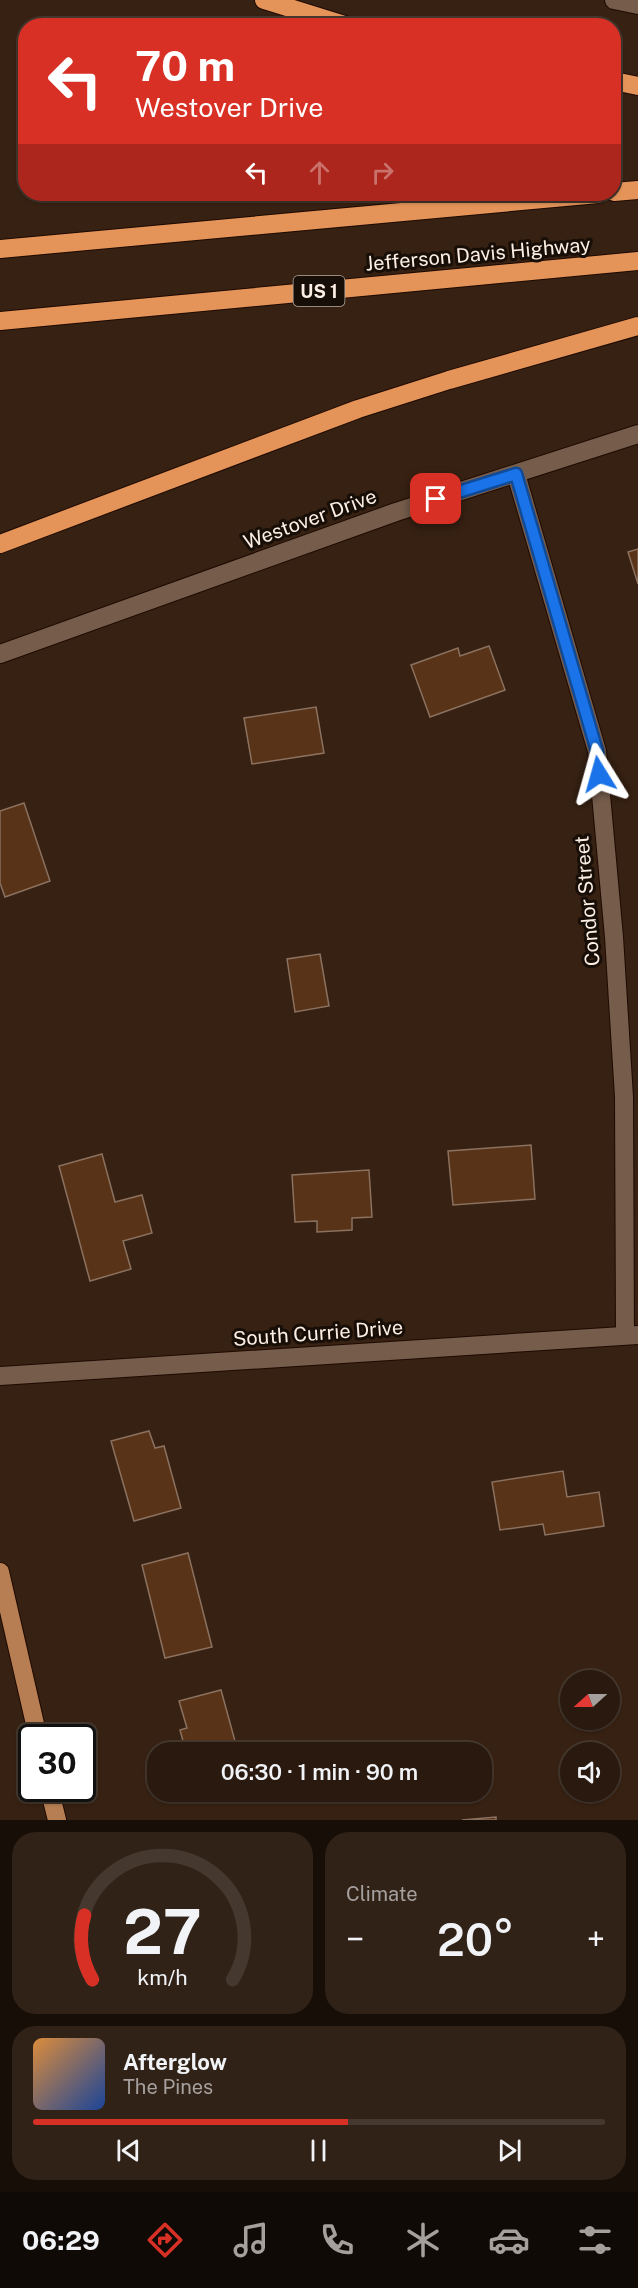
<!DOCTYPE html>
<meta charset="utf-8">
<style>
body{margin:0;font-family:"Public Sans",sans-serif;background:#312217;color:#f1f3f6;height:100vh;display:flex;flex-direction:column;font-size:22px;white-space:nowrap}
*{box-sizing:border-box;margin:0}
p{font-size:20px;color:#a5a09e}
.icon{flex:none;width:33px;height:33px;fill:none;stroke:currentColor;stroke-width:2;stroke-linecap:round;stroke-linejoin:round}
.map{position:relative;height:1820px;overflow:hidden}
.details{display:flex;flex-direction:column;gap:12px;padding:12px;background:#170e08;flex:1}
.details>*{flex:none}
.guide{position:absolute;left:18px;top:18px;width:603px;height:183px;border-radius:24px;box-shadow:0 2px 4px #0004,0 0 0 2px #45382e;background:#d93025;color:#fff;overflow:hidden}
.needle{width:39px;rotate:249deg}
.buttons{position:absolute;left:560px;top:1670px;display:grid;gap:12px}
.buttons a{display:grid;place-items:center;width:60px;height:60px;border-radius:50%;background:#29190e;box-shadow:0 2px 4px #0004,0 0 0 2px #45382e;font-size:30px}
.speed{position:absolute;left:18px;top:1724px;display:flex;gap:12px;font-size:30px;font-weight:700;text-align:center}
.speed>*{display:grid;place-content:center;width:78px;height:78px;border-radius:50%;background:#29190e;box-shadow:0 2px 4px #0004,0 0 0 2px #45382e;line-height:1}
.speed .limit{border:3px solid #111;border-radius:9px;background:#fff;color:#111}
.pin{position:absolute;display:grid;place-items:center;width:51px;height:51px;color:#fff;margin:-26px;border-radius:12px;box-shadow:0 3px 9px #0006}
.me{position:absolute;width:66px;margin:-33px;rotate:352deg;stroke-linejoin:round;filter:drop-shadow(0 0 4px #0008)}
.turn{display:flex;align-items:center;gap:21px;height:126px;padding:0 18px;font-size:27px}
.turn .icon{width:78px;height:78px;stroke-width:2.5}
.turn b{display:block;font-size:42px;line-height:51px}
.lanes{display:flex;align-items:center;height:57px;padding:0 18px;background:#0003;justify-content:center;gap:30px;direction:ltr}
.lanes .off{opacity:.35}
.big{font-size:45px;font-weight:600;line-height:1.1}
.details .card{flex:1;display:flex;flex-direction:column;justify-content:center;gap:9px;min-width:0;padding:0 21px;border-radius:24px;background:#312217}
.details .dial{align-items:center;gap:0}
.dial svg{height:156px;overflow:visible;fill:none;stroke:#45382e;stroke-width:7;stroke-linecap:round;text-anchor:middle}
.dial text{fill:#f1f3f6;stroke:none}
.song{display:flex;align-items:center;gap:18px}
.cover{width:72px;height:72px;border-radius:9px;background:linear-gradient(135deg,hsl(30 70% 55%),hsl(220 70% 35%))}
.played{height:6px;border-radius:3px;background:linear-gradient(90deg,#d93025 55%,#45382e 55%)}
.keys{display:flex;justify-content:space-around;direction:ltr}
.heat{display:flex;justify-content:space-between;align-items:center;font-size:33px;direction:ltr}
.details .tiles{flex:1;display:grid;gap:12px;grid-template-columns:1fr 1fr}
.card:last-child{grid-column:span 2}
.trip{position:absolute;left:147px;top:1742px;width:345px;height:60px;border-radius:24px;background:#29190e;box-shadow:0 2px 4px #0004,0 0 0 2px #45382e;font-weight:600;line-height:60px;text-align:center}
.menu{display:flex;height:96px;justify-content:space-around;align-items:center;background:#100a06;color:#a5a09e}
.menu .icon{width:42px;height:42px}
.menu .active{color:#d93025}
.menu b{font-size:27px;color:#f1f3f6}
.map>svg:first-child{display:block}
.building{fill:#583317;stroke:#8b715f;stroke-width:1.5}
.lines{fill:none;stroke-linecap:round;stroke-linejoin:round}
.minor-casing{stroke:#1e0a00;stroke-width:20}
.major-casing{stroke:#1e0a00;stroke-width:20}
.highway-casing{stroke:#1e0a00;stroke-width:20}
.minor{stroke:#755c4b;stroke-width:18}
.major{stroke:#b87e53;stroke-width:18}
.highway{stroke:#e59459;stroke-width:18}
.route-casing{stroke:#114b97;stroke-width:15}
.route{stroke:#1a73e8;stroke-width:10}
.labels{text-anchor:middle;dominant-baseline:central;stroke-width:6;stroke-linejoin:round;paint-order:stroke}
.shield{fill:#170e07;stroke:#b9aca2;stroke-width:1.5}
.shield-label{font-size:18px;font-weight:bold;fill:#feefe5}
.street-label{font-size:20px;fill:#feefe5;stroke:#170e07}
</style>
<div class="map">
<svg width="638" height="1820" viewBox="0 0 638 1820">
<rect width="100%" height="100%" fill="#372112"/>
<g class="building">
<polygon points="638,549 638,584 628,552"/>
<polygon points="489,646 505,690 430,717 411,665 458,648 460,656"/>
<polygon points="316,707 324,753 252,764 244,718"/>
<polygon points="24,803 50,881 5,897 0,883 0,811"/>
<polygon points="320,954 329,1006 295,1012 287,959"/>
<polygon points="531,1145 535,1199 453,1205 448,1151"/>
<polygon points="102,1154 115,1202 142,1195 152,1233 123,1241 131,1269 90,1281 59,1166"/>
<polygon points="369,1170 372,1217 352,1218 352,1230 317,1232 317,1221 295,1222 292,1175"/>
<polygon points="149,1431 155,1448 164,1446 181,1508 134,1521 111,1441"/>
<polygon points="563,1471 567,1497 599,1492 604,1526 545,1535 543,1524 500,1530 492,1482"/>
<polygon points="188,1553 212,1647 165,1658 142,1565"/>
<polygon points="221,1690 238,1752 186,1752 180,1730 187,1728 179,1701"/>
<polygon points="496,1817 496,1820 462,1820"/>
</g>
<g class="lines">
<g class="minor-casing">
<g id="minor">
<polyline points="614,0 638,5"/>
<polyline points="516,474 597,751 614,937 624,1097 625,1335"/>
<polyline points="0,654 396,512 638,434"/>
<polyline points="0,1376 638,1335"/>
</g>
</g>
<g class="major-casing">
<g id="major">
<polyline points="0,1572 38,1737"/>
<polyline points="49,1788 57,1820"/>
</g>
</g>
<g class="highway-casing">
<g id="highway">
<polyline points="264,0 348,26"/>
<polyline points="614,81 638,86"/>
<polyline points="614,192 638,190"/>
<polyline points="0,249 598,194"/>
<polyline points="0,321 638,261"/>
<polyline points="0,544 358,409 449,380 638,326"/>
</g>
</g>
<use href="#minor" class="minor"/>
<use href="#major" class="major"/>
<use href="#highway" class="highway"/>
</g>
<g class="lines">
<g class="route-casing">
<polyline id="route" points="436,499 516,474 597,751 599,774"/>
</g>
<use href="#route" class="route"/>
</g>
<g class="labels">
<rect class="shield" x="293.5" y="276" width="51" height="30" rx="4.5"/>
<g class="shield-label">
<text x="319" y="291">US 1</text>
</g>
<g class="street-label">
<text transform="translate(478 254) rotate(-5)">Jefferson Davis Highway</text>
<text transform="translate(310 519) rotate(-20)">Westover Drive</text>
<text transform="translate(587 901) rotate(-95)">Condor Street</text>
<text transform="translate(318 1333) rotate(-4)">South Currie Drive</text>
</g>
</g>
</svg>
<div class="buttons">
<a><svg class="needle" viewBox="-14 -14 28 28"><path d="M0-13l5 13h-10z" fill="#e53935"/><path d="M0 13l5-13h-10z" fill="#a5a09e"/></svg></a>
<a><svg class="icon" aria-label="sound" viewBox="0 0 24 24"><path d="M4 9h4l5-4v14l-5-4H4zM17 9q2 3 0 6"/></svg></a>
</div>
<div class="speed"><div class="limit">30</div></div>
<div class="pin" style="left:436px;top:499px;background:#d93025"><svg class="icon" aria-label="arrive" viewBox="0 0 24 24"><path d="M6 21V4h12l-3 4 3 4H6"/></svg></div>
<svg class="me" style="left:599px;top:774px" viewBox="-20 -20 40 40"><path d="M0-17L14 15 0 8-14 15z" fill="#1a73e8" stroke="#fff" stroke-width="4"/></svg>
<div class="trip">06:30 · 1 min · 90 m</div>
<div class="guide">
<div class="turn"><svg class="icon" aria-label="left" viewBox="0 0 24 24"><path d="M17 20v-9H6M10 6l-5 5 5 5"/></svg><div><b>70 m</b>Westover Drive</div></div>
<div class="lanes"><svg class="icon" aria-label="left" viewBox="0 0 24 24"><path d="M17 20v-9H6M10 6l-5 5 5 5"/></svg><svg class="icon off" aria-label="ahead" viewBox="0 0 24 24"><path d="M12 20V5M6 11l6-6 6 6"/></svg><svg class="icon off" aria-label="right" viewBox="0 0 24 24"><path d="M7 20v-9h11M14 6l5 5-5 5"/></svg></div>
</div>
</div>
<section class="details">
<div class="tiles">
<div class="card dial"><svg viewBox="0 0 100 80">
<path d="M14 69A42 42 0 1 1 86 69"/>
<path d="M14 69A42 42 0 0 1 10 36" stroke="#d93025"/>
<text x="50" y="56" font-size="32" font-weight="700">27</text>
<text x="50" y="72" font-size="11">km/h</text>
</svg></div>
<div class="card"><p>Climate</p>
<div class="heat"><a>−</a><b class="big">20°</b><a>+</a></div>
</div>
<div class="card">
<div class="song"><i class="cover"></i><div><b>Afterglow</b><p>The Pines</p></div></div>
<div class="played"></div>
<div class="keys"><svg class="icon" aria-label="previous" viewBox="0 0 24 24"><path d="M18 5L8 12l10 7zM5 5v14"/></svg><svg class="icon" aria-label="pause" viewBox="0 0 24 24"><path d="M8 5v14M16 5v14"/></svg><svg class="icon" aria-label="next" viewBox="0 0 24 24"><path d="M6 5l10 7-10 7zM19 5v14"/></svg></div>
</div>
</div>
</section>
<nav class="menu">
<b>06:29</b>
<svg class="icon active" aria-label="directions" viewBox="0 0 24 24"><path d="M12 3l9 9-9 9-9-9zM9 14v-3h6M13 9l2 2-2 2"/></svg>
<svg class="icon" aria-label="music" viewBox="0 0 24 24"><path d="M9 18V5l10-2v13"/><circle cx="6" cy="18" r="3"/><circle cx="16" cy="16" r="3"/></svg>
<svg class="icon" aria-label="phone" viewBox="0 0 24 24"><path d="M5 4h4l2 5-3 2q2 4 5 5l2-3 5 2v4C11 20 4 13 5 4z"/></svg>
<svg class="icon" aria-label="climate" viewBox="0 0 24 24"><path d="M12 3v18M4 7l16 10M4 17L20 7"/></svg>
<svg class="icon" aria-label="car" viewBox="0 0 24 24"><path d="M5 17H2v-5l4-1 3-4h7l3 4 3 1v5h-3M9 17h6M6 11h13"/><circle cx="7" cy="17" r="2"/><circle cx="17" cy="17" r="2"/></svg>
<svg class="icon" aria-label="filters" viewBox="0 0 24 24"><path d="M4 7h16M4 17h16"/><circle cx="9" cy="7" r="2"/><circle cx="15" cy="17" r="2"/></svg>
</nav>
